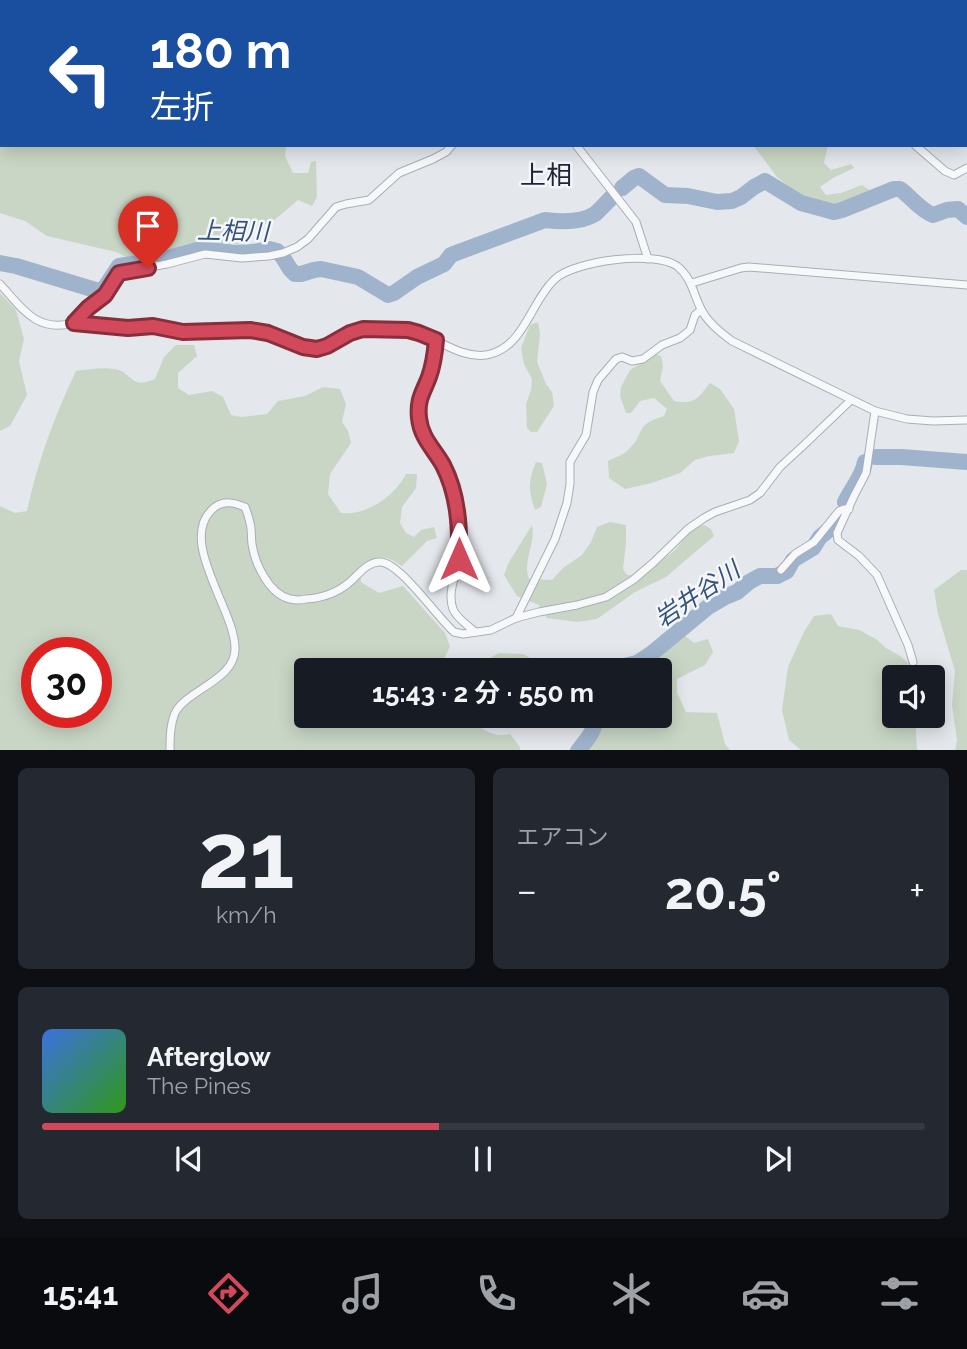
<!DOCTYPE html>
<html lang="ja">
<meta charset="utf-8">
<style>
body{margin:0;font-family:Raleway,"Noto Sans JP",sans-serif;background:#242831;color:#f1f3f6;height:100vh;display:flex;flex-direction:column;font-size:26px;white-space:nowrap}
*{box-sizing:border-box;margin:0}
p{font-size:23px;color:#9ea1a6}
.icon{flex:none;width:38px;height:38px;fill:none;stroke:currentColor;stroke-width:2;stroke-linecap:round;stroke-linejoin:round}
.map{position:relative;height:750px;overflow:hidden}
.details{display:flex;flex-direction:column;gap:18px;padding:18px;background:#0d0f14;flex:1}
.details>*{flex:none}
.hud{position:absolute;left:0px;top:0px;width:968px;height:147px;box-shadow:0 4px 18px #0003;background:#1a4fa0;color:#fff;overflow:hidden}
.buttons{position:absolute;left:882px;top:665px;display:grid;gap:14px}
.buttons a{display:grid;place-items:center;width:63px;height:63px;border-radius:7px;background:#171b24;box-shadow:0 4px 18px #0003;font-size:35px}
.speed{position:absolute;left:21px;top:637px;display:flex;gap:14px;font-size:35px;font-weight:700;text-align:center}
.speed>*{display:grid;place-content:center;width:91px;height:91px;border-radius:50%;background:#171b24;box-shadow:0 4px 18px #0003;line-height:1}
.speed .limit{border:10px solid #d22;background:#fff;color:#111}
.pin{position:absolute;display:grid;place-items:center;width:60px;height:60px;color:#fff;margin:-72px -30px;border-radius:50% 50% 50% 0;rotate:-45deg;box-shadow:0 0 7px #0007}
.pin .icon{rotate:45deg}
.me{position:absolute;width:77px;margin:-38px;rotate:0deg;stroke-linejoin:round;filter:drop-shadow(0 0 5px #0008)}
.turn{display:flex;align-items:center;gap:24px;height:147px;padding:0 35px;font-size:32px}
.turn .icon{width:91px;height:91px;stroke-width:2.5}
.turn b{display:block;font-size:49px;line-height:60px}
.big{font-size:52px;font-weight:700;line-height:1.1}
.details .tile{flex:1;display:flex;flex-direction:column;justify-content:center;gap:10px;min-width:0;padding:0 24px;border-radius:10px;background:#242831}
.details .dial{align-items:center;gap:0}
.dial b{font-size:91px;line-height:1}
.song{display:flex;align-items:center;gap:21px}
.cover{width:84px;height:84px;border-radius:10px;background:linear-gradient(135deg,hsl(220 70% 55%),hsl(110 70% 35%))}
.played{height:7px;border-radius:4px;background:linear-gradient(90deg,#d1495b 45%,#363941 45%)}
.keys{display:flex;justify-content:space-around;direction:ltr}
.heat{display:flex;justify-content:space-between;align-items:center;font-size:38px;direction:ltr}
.details .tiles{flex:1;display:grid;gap:18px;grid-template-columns:1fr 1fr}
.tile:last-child{grid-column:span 2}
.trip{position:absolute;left:294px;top:658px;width:378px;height:70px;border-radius:7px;background:#171b24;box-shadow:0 4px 18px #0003;font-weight:700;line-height:70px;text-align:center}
.tab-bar{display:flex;height:112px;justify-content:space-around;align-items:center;background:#090b0e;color:#9ea1a6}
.tab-bar .icon{width:49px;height:49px}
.tab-bar .on{color:#d1495b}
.tab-bar b{font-size:32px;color:#f1f3f6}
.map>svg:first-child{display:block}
.green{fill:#c9d6c5;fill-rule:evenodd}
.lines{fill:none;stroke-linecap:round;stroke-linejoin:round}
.river{stroke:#9fb4cc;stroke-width:16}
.street-casing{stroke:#a9aeb7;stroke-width:9}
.street{stroke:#f7f8fa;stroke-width:7}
.route-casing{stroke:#882f3b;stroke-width:18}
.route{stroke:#d1495b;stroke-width:12}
.labels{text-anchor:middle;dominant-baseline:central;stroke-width:5;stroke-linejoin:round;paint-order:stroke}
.water-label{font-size:24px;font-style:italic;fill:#34527a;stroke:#f4f6f9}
.quarter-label{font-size:26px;fill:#1d2536;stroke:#f4f6f9}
</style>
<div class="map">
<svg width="967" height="751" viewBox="0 0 967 751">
<rect width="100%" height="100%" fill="#e4e7ec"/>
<g class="green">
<polygon points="66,0 396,0 397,2 62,2"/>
<polygon points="0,16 2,16 2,145 286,145 285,156 293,173 308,173 311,162 316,161 317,197 312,206 298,200 272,222 252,229 246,243 228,245 196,245 162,255 132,260 116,252 47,236 25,221 0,213"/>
<polygon points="753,145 828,145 824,163 831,170 851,164 854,168 833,178 820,187 826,195 841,193 862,185 874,193 836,207 818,204 796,193 777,177"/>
<polygon points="0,293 16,310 24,339 19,361 27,395 10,426 0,431"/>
<polygon points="538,322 540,334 537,362 546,384 552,392 554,406 537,432 531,432 527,428 526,404 531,390 532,379 524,364 521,348 530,325"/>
<path d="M176,345H194L197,356L178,373V388L189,395L212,391L223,397L231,415L241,417L267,414L278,401L305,396L323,387L340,389L346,404L342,422L348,431L351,443L330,474L328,494L341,513C366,516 395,496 406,474H417L416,488L402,507L400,523L406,533L414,537L421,530L434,527L437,538L427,541L402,566C382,553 378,555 360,569L361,582L379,593L403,586L445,633L450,646L443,661L445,670H306V716H464C478,726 492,739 510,734L520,747V750L0,751V506L15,513L27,511C37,463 55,415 76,371C88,369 102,367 115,369C132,372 130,390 155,379L164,357ZM37,653H96V712H37Z"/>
<path d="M656,354L661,356L663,366L660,381L674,401C695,405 698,398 710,383L720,389L734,409L739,441L734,453L709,456L695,460L680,473L652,483L625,489L609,478L608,461C614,458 623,455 628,450C646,434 633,425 664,416L667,409L654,398L640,401L631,413H626L620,396L621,387L630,370Z"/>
<path d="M536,462L542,463L547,484L541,507L535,510C528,490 528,481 536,462Z"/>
<path d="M610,522L626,525V543L623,569L627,575L642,576L674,551L695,527L704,525L711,529L714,536L666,577L635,592L597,619L578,622L547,618L539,605L517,596L504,575L509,562L532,525C536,544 522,562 529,579L552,580L563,568L582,555L591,542L597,527Z"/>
<polygon points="961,570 967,570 967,750 955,751 957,740 952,705 955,671 938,614 934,590"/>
<polygon points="831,614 838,626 859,630 876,639 886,648 900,656 909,664 909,677 894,677 894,716 915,716 917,750 801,750 789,740 782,710 788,667 804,632 814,616"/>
<polygon points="683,634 694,643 708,639 713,652 705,665 677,679 677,693 686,712 717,713 725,744 730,750 586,750 601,725 600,716 660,716 660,670 616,670 640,666"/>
<polygon points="499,653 523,654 532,659 525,670 479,670 485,661"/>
</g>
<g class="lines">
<g class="river">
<path d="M622,188L634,178L639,176L665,195L688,196L717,202L732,201L741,197L754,187L765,181L801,203L834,212L842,210L894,189H900C911,197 920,210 933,215L947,210L958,209L967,217"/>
<path d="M0,263L16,266L102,292L119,266L165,259L201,249L234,253L253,252L269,249L277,251L282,256L290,269L295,274H301L314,270L321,269L358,277L388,295L394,293L417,277L444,264L451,255L456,253L545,220C561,222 581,223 595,214C601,209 606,203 612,197"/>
<polyline points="876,457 901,457 967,462"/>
<path d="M845,502C851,489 863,476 865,462"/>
<polyline points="607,670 637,663 651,654 708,607 725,597 737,592 749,582 760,576 777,576 787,571 793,560 813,548 820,537 830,529 838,518"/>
<path d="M578,751C587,739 596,731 595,716"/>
</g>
<g class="street-casing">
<g id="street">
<polyline points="480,0 481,2"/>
<polyline points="881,0 882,2"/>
<polyline points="678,2 679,0"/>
<polyline points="966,94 967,95"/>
<polyline points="576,145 636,222 648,259"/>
<polyline points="915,145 945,171 954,175 967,168"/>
<polyline points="692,283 741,268 749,267 967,285"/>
<path d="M0,284C22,308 36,333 74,323C81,325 88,324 95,325C106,326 116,328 127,328C136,328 145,325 153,326C166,327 178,332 190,332C210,333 229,328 248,330C261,331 273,334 284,338C294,342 303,348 314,348C328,349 340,336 353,332C369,326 389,328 405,330C433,333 457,359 486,355C524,349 530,302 555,279C574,261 654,250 677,266C691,277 693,292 700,307C707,322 720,332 732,341L875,411L907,419L933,421L967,420"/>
<polyline points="74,323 88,308 105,295 119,273 122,272 167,264 205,254 242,258 269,256 283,253 297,247 308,239 336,207 346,204 369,200 399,173 433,159 446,152 452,145"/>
<path d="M436,340C434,352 433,366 429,377C424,390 418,398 419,413C419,433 430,445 441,461C449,475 454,491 456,507C459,525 461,543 458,561C456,576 447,593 453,609C457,619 468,625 475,632"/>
<polyline points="875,411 866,473 854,496 837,533 838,540 859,556 877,575 908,645 913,662"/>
<polyline points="781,570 795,554 814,542 839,511 844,509 849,509"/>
<polyline points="516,618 555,539 567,503 570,484 570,462 586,435 593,392 598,380 616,359 622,357 632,361 643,359 662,345 680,338 690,330 695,315 701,310"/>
<path d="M170,751C170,738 170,725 175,713C186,690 236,680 235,648C235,609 175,538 215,507C225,500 235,503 245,507C247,512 249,518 250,523C252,530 251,537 252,544C255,564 269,594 290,599C295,600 302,600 306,599C324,598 337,593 350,582C359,574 368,561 381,562C401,564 437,617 454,632L463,634L491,630L516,618L539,612L577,605L606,597L633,580L653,563L688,529L704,518L715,512L750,500L760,493L780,467L805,444L851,400"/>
</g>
</g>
<use href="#street" class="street"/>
</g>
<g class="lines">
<g class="route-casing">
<path id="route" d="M148,268L119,273L105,295L88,308L74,323L128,328L153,326L183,332L250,330L268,333L303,347L317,349L327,346L350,333L363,329L408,330L419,333L436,340C435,352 433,366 429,377C423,393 417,399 419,418C421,438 434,449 443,465C458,494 460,527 459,559"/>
</g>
<use href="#route" class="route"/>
</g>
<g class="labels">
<g class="water-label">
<text transform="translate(233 231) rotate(1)">上相川</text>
<text transform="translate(697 594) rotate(-34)">岩井谷川</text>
</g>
<g class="quarter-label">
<text x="546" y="175">上相</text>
</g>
</g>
</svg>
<div class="buttons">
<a><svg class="icon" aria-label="sound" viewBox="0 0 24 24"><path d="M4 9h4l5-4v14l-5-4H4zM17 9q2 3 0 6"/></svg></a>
</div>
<div class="speed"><div class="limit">30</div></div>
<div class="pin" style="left:148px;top:268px;background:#d93025"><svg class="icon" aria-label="arrive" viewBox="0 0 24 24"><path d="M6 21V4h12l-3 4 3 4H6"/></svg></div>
<svg class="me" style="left:459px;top:559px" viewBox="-20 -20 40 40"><path d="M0-17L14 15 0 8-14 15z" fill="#d1495b" stroke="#fff" stroke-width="4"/></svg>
<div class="trip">15:43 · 2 分 · 550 m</div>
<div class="hud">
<div class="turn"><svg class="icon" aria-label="left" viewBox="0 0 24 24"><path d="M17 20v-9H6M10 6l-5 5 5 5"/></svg><div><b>180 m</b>左折</div></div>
</div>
</div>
<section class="details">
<div class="tiles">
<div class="tile dial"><b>21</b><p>km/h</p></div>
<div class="tile"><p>エアコン</p>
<div class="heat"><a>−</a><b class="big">20.5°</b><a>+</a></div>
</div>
<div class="tile">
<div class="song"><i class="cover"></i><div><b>Afterglow</b><p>The Pines</p></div></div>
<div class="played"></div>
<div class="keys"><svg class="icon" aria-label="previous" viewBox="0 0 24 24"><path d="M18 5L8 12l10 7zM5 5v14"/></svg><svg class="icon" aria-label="pause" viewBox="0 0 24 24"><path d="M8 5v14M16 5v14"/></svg><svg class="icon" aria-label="next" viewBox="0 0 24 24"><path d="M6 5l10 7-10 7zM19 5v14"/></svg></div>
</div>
</div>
</section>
<nav class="tab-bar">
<b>15:41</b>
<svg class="icon on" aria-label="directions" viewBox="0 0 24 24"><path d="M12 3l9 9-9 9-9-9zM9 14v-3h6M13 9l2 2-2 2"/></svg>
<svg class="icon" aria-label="music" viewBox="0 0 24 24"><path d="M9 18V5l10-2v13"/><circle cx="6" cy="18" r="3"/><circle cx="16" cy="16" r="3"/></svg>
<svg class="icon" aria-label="phone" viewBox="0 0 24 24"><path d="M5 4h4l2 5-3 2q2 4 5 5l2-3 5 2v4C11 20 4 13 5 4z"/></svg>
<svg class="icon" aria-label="climate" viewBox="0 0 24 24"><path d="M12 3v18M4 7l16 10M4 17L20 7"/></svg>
<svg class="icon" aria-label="car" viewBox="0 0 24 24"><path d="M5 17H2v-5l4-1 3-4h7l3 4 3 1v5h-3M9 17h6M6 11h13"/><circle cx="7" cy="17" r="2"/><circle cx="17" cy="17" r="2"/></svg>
<svg class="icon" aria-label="filters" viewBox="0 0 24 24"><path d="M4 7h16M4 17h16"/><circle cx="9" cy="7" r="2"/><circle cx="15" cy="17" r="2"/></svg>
</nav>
